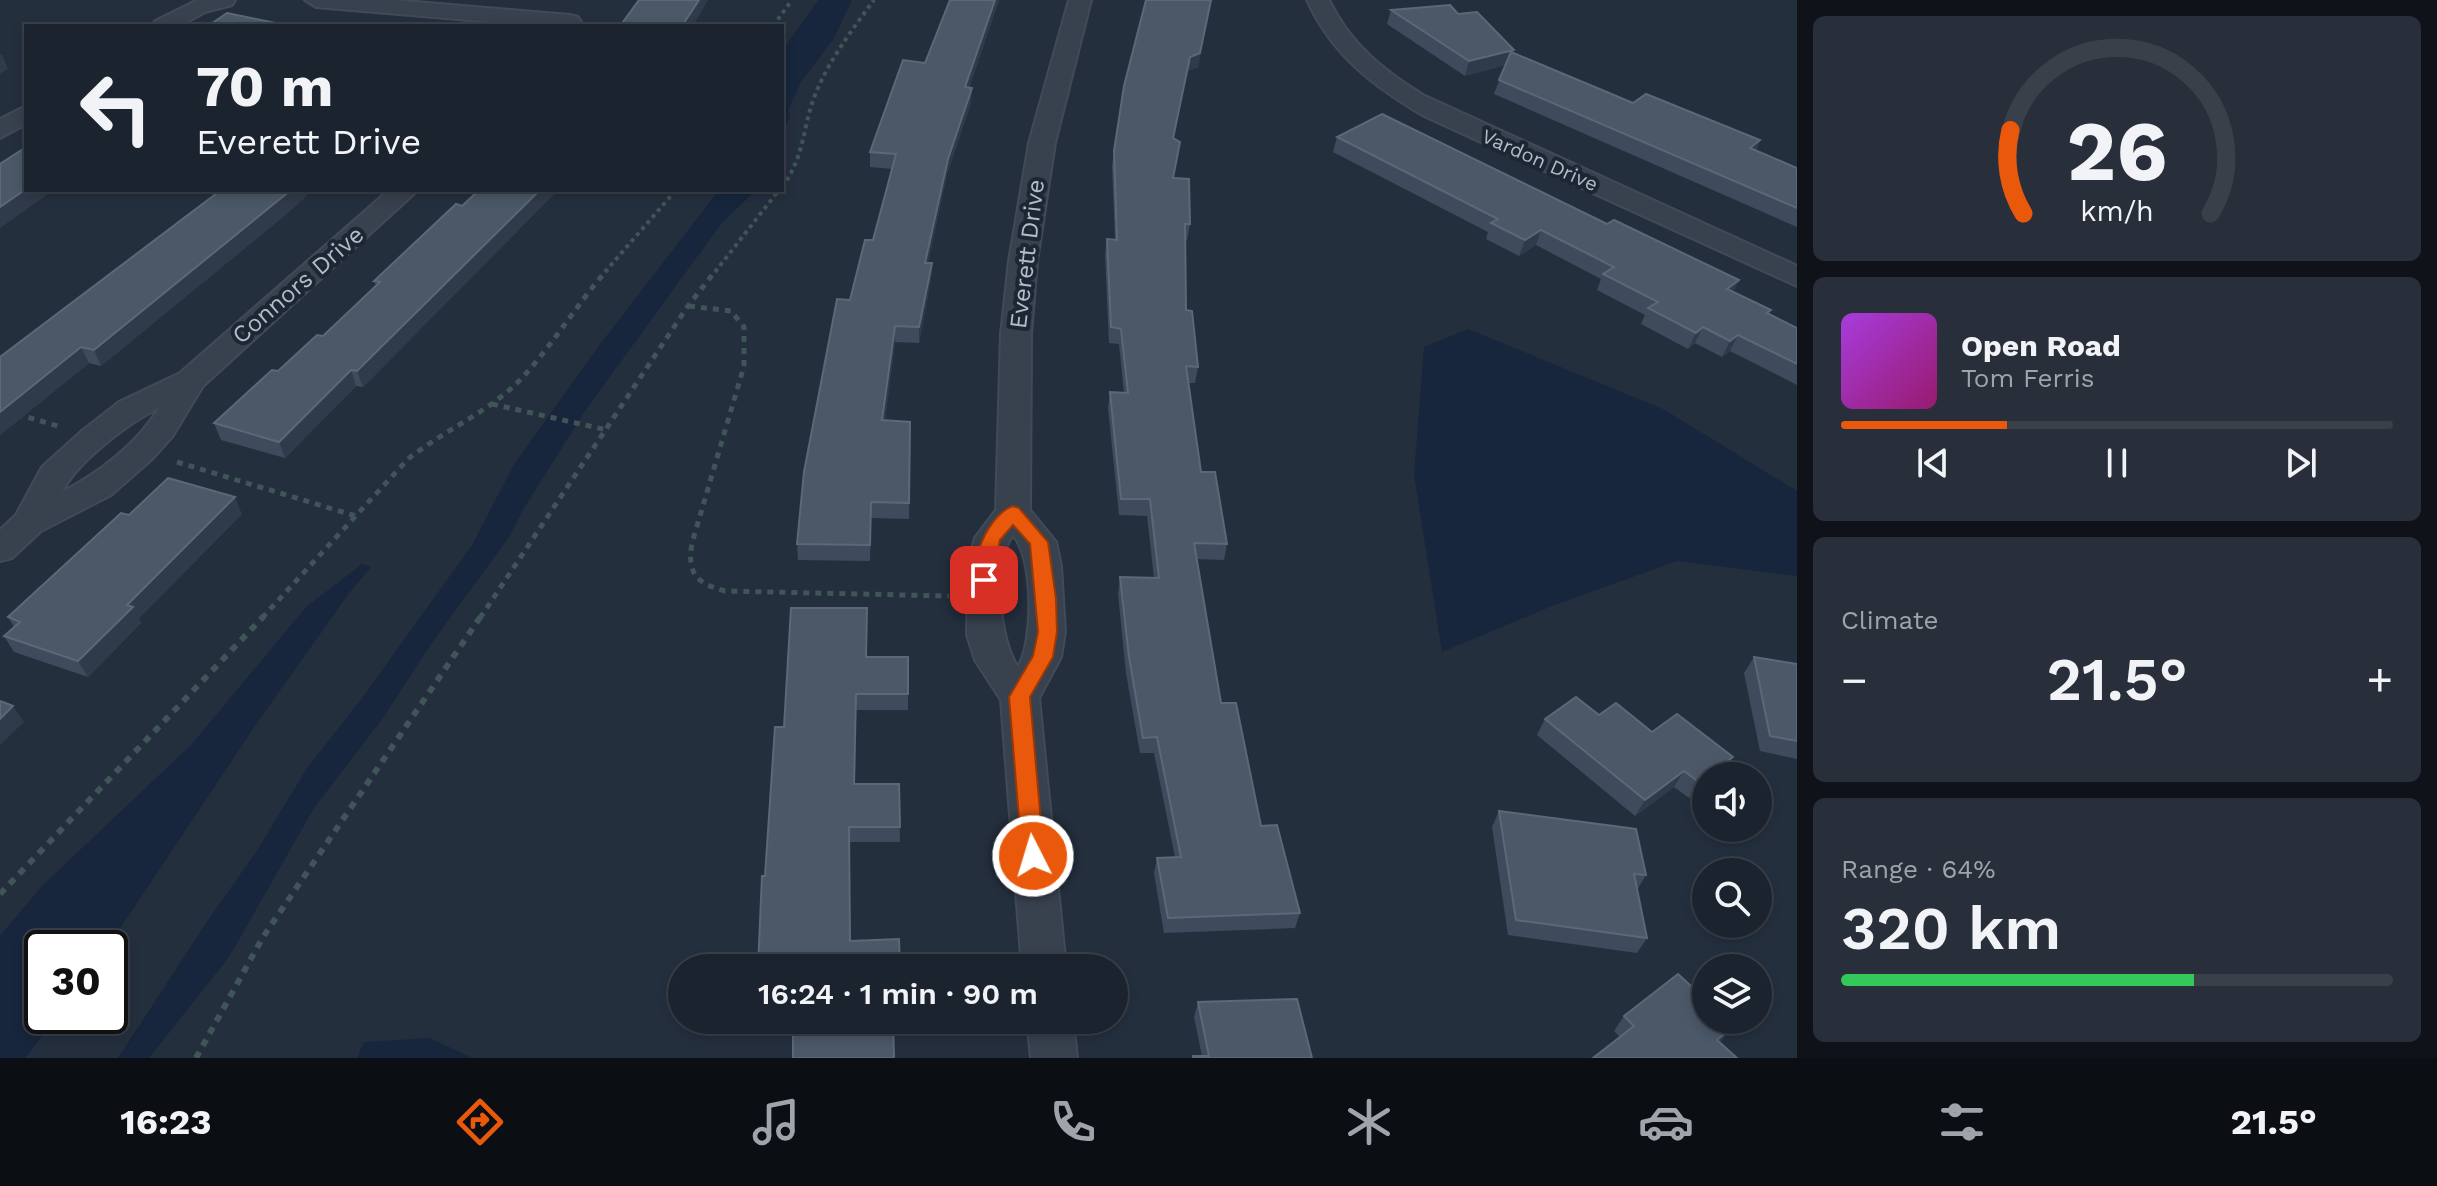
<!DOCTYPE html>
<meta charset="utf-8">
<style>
body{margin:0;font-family:"Work Sans",sans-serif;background:#282f3a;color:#f1f3f6;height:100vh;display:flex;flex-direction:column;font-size:30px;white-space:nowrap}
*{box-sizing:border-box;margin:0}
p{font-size:26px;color:#a0a4aa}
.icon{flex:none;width:44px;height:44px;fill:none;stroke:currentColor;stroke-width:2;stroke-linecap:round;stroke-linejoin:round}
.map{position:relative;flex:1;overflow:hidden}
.drawer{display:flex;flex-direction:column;gap:16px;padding:16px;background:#0f1319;width:640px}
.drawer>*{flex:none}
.hud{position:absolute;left:24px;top:24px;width:760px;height:168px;border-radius:0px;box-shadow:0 4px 12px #0003,0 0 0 2px #39404a;background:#1b232e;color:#f1f3f6;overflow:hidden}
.controls{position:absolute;left:1692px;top:762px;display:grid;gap:16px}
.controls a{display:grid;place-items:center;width:80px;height:80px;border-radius:50%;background:#1b232e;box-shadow:0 4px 12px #0003,0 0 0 2px #39404a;font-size:40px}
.speed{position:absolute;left:24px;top:930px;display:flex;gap:16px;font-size:40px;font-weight:700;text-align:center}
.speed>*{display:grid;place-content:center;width:104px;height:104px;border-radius:50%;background:#1b232e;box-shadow:0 4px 12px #0003,0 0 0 2px #39404a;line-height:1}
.speed .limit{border:4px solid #111;border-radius:12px;background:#fff;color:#111}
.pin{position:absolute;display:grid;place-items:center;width:68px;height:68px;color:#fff;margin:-34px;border-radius:16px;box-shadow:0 4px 12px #0006}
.me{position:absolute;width:88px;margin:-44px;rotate:355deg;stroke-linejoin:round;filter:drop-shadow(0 0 6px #0008)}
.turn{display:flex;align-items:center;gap:28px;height:168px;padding:0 40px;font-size:36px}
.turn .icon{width:104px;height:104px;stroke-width:2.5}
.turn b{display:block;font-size:56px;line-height:68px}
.big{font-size:60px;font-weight:600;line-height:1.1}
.drawer .card{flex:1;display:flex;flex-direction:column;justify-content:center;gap:12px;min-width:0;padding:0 28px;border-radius:12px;background:#282f3a}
.drawer .dial{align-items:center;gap:0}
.dial svg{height:208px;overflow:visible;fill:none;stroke:#39404a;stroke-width:7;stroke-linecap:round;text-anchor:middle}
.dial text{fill:#f1f3f6;stroke:none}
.song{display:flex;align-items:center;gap:24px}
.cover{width:96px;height:96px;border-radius:12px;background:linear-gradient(135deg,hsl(280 70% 55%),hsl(320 70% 35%))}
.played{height:8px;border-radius:4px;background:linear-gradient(90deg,#ea580c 30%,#39404a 30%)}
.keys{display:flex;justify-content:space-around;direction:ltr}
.heat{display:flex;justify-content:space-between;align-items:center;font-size:44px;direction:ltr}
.charge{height:12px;border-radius:6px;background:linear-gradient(90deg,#34c759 64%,#39404a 0)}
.trip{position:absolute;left:668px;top:954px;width:460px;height:80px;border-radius:40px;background:#1b232e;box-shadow:0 4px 12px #0003,0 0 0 2px #39404a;font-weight:600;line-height:80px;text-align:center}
.tabs{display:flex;height:128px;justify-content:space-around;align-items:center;background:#0b0e12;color:#a0a4aa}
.tabs .icon{width:56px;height:56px}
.tabs .current{color:#ea580c}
.tabs b{font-size:36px;color:#f1f3f6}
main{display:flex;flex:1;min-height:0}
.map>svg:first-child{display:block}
.water{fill:#17263c}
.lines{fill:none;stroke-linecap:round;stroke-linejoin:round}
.street-casing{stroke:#414a57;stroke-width:4}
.path-far2{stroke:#3f5557;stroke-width:4;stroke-dasharray:4 4;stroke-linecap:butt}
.path-far1{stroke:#3f5557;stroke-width:5;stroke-dasharray:6 6;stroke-linecap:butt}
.path{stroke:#3f5557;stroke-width:6;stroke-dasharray:7 7;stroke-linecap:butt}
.street{fill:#38414e;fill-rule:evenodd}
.wall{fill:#3f4b5c}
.shaded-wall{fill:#2f3b4b}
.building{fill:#4b5868;stroke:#5c6777;stroke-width:2}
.route{fill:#ea580c;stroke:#983908;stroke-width:2}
.labels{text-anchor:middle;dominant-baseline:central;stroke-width:8;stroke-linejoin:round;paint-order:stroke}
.far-street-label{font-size:20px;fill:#b4bcc9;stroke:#1d2633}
.street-label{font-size:24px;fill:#b4bcc9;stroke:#1d2633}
</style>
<main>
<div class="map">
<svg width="1797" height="1058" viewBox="0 0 1797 1058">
<rect width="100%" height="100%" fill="#242f3e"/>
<g class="water">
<polygon points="818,0 852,0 834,38 801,82 788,110 790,115 782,136 782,51"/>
<polygon points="719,190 756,190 721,224 585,411 523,510 509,537 431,644 383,718 314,808 229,957 149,1058 118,1058 210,917 256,852 307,768 363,697 472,545 513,466 601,343"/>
<polygon points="1468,329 1663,409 1797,491 1797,576 1677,561 1552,606 1442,652 1414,475 1424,347"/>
<polygon points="362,564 371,567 350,592 259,720 107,948 42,948 42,1016 58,1016 25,1058 0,1058 0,936 43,885 191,745 306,607"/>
<polygon points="429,1038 473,1058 357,1058 364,1042"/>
</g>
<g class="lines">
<g class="street-casing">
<g id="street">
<polygon points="198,0 235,0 232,5 205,12 180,26 152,26 155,21"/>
<polygon points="305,0 393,0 570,15 578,17 581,22 579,26 538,26 316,7"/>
<path d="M1069,0H1091L1055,143L1037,261L1031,334L1030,510L1056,542L1061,566L1065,632L1061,657L1039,698L1066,968H1022L1001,700L975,660L967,635L968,561L975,538L996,510L1001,334L1009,261L1029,143ZM1013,535C1034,559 1034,640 1018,667C999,641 992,561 1013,535Z"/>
<path d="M1307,0H1329C1350,44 1383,70 1423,95L1797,266V286L1424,116C1373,86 1332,55 1307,0Z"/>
<polygon points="26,106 26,124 0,138 0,119"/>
<path d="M389,190H418L203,386L172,437L152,459L111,495L41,531L12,558L0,561V530L16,515L42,467L83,430L119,402L180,373ZM159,408C137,444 99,473 62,492C77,462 129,422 159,408Z"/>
<polygon points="1027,1020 1073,1020 1077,1058 1031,1058"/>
</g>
</g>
<g class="path-far2">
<polyline points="773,26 792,0"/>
<path d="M782,187C805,156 802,129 815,95C829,60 852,30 874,0"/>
<polyline points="605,272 676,190"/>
<polyline points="715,272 779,190"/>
</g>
<g class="path-far1">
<path d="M689,306L731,311L744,327V366L692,543C687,574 696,583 725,591L949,596"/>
<polyline points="492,404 607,430"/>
<polyline points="17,414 58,426"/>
<polyline points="177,462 356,516"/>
<path d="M262,618L408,459C443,431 487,413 519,381C551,348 576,305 607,270"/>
<polyline points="480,618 688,306 716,270"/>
</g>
<g class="path">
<polyline points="0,894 264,616"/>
<polyline points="196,1058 263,937 481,616"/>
</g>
<use href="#street" class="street"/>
</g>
<g class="wall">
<polygon points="950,0 999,0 969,88 971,103 947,174 928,263 932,263 931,279 919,343 895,342 885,420 910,422 909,519 871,518 870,561 798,560 797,544 850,300 873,240 892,169 870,167 870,152 925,63"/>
<polygon points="1391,10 1458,14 1513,53 1633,103 1760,140 1756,151 1797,168 1797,227 1494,94 1505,65 1465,76 1387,24"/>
<polygon points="1198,68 1187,71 1174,139 1174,178 1190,224 1187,240 1185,240 1186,310 1198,367 1195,383 1188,383 1201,472 1227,544 1224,560 1197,559 1221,703 1261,826 1300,913 1295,928 1164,933 1154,873 1157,858 1175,857 1154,753 1140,753 1126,673 1118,594 1120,577 1154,578 1147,516 1119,515 1108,408 1110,392 1124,393 1119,344 1109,343 1105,255 1107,239 1115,240 1112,166 1124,86"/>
<polygon points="1337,137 1607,224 1739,280 1733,292 1769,314 1797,328 1797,385 1730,351 1722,357 1695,343 1688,349 1641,324 1645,315 1597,290 1601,279 1536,245 1519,256 1486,239 1488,232 1333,152"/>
<polygon points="221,190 313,190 284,216 101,366 89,363 0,435"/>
<polygon points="479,190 558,190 363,387 356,386 285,458 221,440 214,423 278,371 323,336 376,286 374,281"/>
<polygon points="242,514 139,618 141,623 88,677 14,652 4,636 14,627 8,617 129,515"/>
<polygon points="867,657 908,657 908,710 856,710 855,784 899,784 900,842 849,842 758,968 765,876 784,727"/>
<polygon points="1754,657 1797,664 1797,759 1760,751 1744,673"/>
<polygon points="1599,715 1652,732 1723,772 1706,776 1706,785 1689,798 1674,787 1635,816 1537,735 1545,719"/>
<polygon points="1499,811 1646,875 1637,890 1647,938 1637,953 1508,935 1492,827"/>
<polygon points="1198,1002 1312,1058 1192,1058 1193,1056 1202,1056 1194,1017"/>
<polygon points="1624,1016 1735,1025 1720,1042 1620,1037 1614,1031"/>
</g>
<g class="shaded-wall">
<polygon points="699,0 708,0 693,26 682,26"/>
<polygon points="995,0 999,0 964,102 965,87"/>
<polygon points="1211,0 1198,68 1187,71 1171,153 1190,57"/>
<polygon points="1514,50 1509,64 1465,76 1469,61"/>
<polygon points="2,54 8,69 0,74 0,55"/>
<polygon points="972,88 971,103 947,174 925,278 925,263 948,159"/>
<polygon points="1760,140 1753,156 1750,148"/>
<polygon points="26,189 54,190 0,228 0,207"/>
<polygon points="291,190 313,190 284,216 101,366 94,350"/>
<polygon points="540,190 558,190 363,387 357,371"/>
<polygon points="1541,230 1536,245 1519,256 1525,240"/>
<polygon points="932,263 931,279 919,343 919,327"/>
<polygon points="1739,280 1731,296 1727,289"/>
<polygon points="895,326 895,342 883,436 882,420"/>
<polygon points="1703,327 1695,343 1688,349 1696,333"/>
<polygon points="1738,335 1730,351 1722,357 1730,341"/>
<polygon points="81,347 89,363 0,435 0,412"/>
<polygon points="351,370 356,386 285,458 279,442"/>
<polygon points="235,497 242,514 139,618 141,623 88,677 78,661 127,605"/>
<polygon points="13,706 24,722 0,745 0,719"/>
<polygon points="1733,757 1723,772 1718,776 1707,776"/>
<polygon points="1684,771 1674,787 1635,816 1645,800"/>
<polygon points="1706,777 1706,785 1689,798 1699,782"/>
<polygon points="1735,1025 1723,1039 1705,1054 1717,1040"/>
</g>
<g class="building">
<polygon points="639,0 699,0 682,26 620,26"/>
<polygon points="950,0 995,0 965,87 972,88 948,159 925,263 932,263 919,327 895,326 882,420 910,422 909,503 871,502 870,545 797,544 804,472 837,299 850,300 865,240 873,240 896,154 870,152 903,60 925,63"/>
<polygon points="1146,0 1211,0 1200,53 1190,57 1173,138 1180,142 1173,178 1189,179 1190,224 1185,224 1186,310 1192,311 1198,367 1186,366 1201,472 1215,472 1227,544 1194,543 1221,703 1236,703 1261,826 1277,825 1300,913 1168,918 1157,858 1181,857 1157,737 1143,738 1129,657 1120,577 1159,578 1150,499 1121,499 1110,392 1128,393 1121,329 1111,327 1107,239 1117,240 1114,151 1124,86"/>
<polygon points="1450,5 1458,14 1477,12 1514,50 1469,61 1391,10"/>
<polygon points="227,13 276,23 273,26 208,26"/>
<polygon points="1511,52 1633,103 1646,94 1760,140 1750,148 1797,168 1797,208 1499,80"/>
<polygon points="1382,114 1607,224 1614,220 1739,280 1727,289 1771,310 1767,313 1797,328 1797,364 1738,335 1730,341 1703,327 1696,333 1648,308 1658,302 1603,274 1614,267 1541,230 1525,240 1491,223 1498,219 1337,137"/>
<polygon points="26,147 26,189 0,207 0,164"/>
<polygon points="221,190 291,190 94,350 81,347 0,412 0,357"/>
<polygon points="479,190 540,190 357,371 351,370 279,442 214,423 272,370 278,371 317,335 323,336 380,282 374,281 456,204 462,206"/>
<polygon points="168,478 235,497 127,605 133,607 78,661 4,636 20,622 8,617 121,513 129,515"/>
<polygon points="791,608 867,608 866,657 908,657 908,694 856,694 854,784 899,784 900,827 849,827 850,941 899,939 900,968 758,968 762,876 765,876 775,727 784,727"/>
<polygon points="1754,657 1797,664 1797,741 1770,736"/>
<polygon points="1576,697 1599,715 1616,703 1652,732 1677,714 1733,757 1699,782 1684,771 1645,800 1545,719"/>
<polygon points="0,701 13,706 0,719"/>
<polygon points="1499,811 1636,829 1646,875 1634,874 1647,938 1516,920"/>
<polygon points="1678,974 1706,1000 1706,1020 1729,1020 1735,1025 1717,1040 1737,1058 1593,1058 1634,1026 1624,1016"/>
<polygon points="1297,999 1312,1058 1193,1058 1193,1056 1209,1056 1198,1002"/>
<polygon points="793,1020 893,1020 894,1058 793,1058"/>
</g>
<path class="route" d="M1013,506L1019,508L1048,542L1056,599L1057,632L1053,657L1030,697L1044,856L1041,863L1033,866L1025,863L1022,856L1009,697L1033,656L1038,632L1030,544L1013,525L1000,540L991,585H977C967,563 990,513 1013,506Z"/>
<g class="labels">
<g class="far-street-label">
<text transform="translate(1540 160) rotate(24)">Vardon Drive</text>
</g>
<g class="street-label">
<text transform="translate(1027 254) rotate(-83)">Everett Drive</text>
<text transform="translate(298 285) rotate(-41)">Connors Drive</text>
</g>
</g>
</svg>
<div class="controls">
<a><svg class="icon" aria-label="sound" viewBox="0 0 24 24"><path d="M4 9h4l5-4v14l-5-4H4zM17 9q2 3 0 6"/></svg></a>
<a><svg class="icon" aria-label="search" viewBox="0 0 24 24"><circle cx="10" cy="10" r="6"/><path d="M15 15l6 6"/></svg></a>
<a><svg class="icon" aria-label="layers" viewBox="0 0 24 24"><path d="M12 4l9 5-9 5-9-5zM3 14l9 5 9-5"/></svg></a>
</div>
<div class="speed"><div class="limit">30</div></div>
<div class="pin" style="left:984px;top:580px;background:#d93025"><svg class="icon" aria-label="arrive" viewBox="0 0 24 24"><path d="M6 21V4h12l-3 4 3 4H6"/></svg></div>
<svg class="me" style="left:1033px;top:856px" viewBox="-20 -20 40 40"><circle r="17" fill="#ea580c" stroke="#fff" stroke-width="3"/><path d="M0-11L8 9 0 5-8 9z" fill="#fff"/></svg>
<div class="trip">16:24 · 1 min · 90 m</div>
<div class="hud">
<div class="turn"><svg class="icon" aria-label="left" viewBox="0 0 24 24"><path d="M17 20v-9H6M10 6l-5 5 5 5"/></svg><div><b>70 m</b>Everett Drive</div></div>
</div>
</div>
<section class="drawer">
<div class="card dial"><svg viewBox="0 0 100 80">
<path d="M14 69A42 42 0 1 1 86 69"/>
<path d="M14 69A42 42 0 0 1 9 37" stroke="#ea580c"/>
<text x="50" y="56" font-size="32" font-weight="700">26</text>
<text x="50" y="72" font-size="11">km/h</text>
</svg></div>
<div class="card">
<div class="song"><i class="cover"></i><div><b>Open Road</b><p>Tom Ferris</p></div></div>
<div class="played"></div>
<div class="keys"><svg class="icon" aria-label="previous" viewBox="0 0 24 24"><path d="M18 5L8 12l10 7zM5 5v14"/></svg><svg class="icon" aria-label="pause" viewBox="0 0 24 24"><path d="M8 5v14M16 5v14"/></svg><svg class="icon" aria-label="next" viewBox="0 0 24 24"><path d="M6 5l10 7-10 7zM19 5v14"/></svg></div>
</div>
<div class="card"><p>Climate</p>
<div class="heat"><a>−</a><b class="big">21.5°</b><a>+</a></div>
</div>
<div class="card"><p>Range · 64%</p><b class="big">320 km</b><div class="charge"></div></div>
</section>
</main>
<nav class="tabs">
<b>16:23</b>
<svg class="icon current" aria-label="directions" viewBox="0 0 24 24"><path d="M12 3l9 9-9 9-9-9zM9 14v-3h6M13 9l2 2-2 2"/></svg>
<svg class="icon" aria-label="music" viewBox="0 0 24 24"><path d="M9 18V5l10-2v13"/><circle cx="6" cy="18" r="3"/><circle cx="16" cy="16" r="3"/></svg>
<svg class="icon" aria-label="phone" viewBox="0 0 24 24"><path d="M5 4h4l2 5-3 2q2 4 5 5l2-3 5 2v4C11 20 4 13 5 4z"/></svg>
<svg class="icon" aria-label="climate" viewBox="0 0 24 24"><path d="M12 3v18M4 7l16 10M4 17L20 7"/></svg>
<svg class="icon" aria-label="car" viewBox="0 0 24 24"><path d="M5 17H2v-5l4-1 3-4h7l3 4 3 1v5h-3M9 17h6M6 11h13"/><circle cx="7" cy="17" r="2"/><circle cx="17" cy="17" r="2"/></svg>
<svg class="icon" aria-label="filters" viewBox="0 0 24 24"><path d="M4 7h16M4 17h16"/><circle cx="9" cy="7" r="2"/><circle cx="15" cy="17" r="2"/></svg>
<b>21.5°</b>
</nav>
